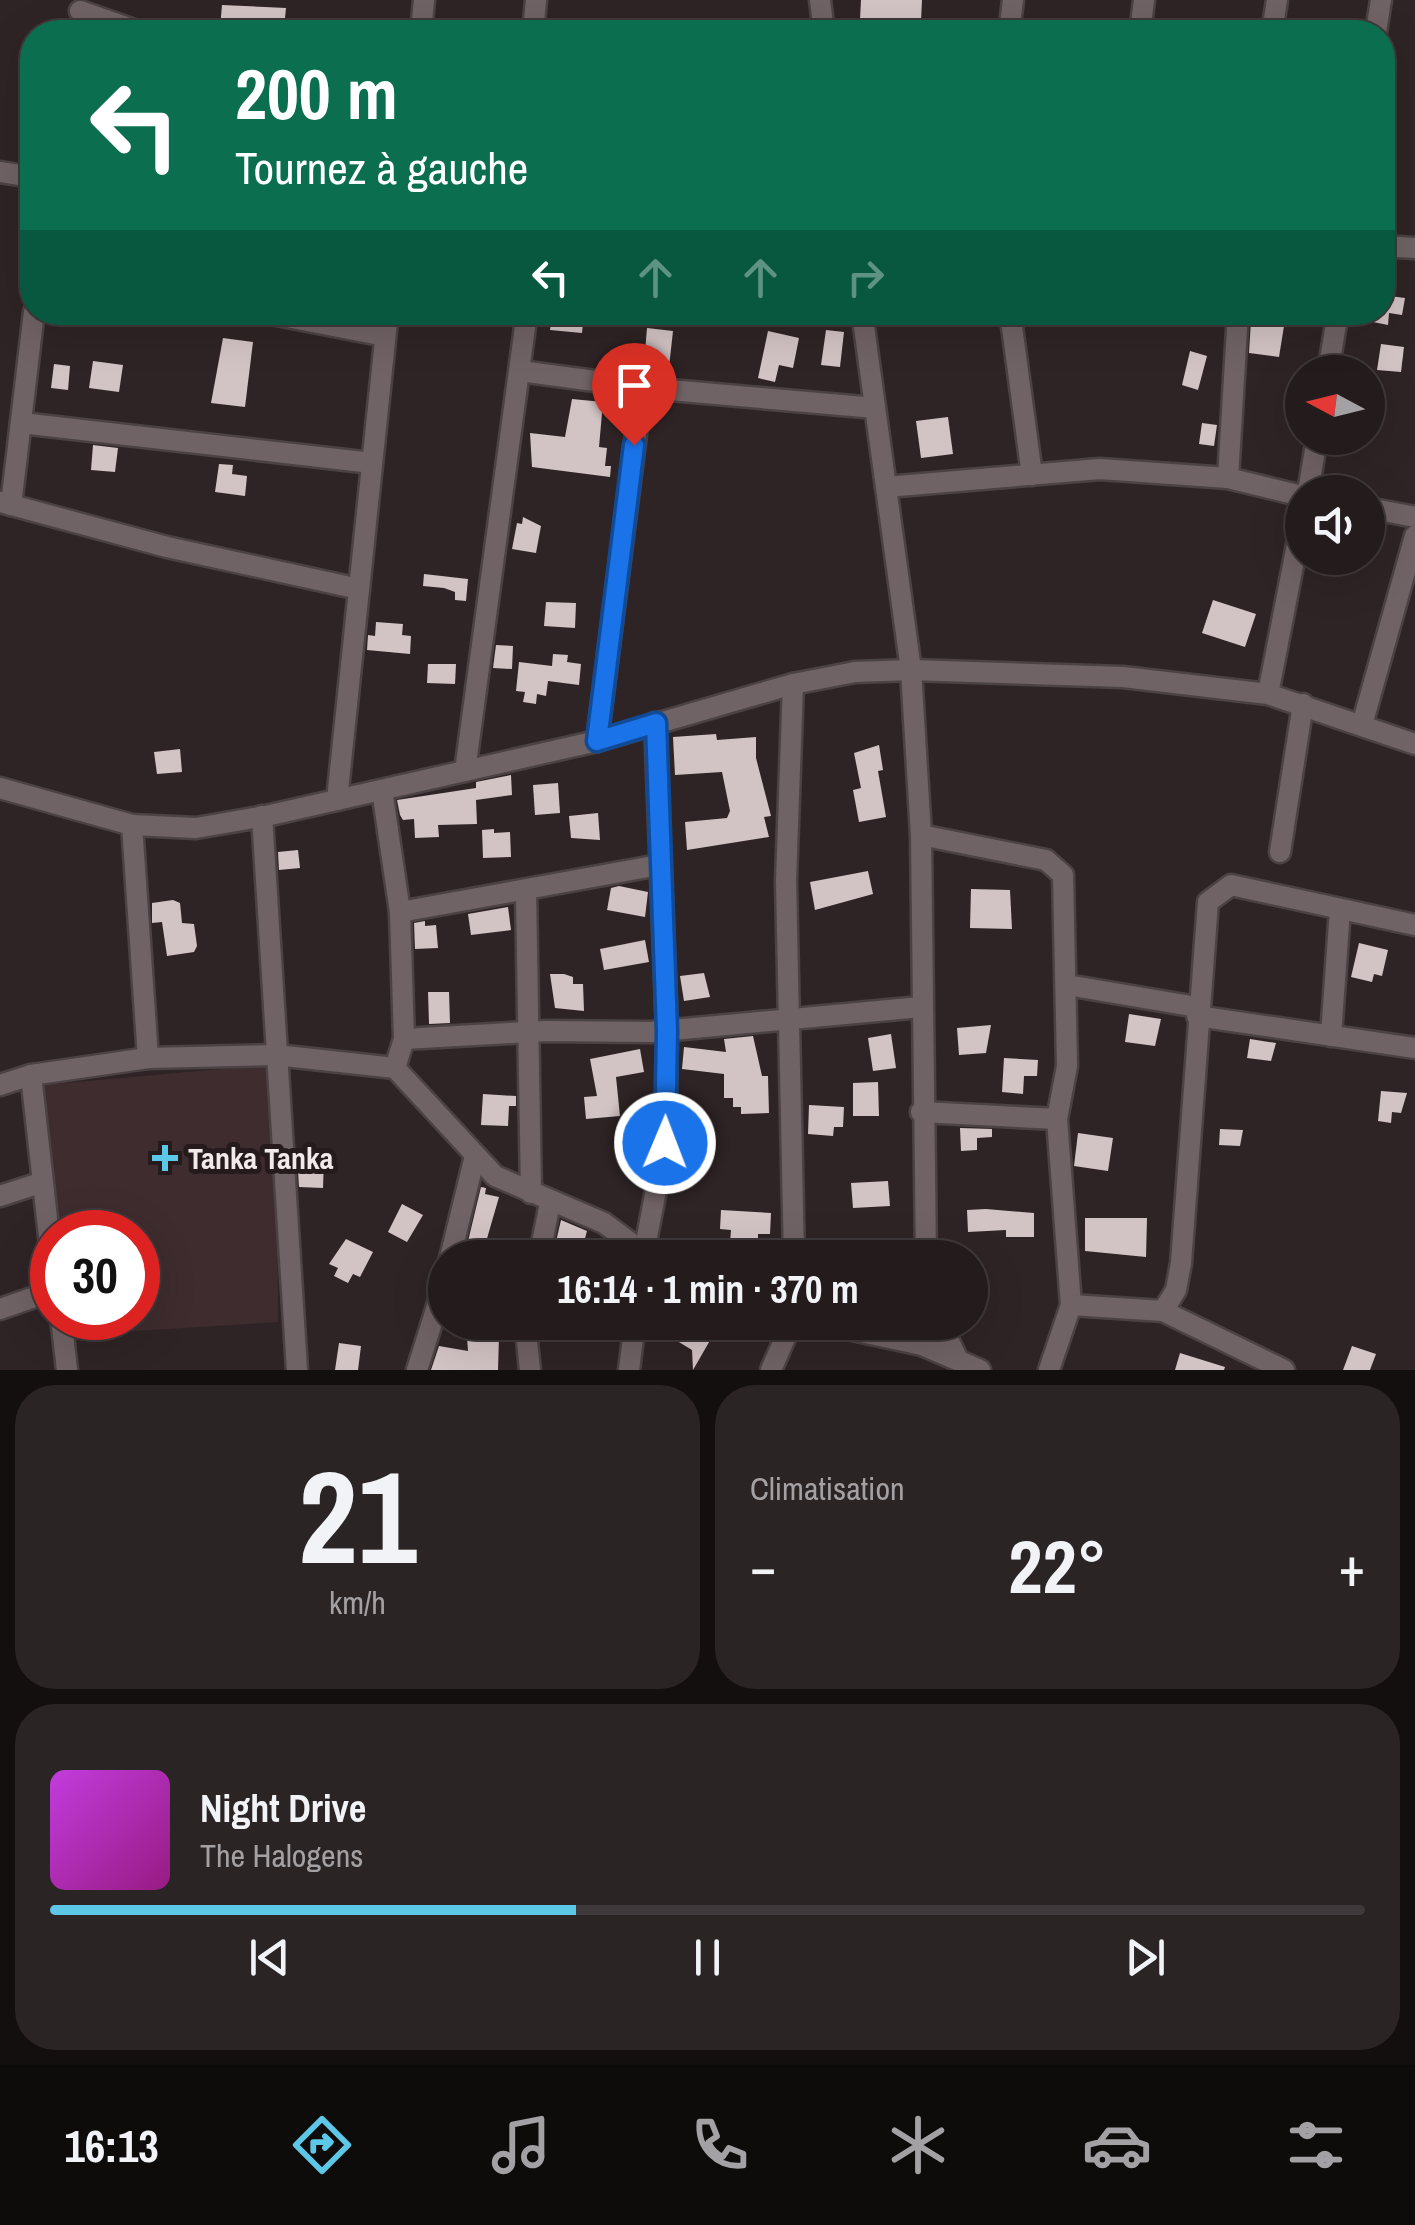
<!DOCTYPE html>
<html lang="fr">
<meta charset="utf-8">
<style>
body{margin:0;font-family:"Archivo Narrow",sans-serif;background:#2b2425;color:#f1f3f6;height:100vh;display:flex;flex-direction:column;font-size:38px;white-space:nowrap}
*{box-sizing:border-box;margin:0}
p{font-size:32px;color:#a3a1a3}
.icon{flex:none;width:55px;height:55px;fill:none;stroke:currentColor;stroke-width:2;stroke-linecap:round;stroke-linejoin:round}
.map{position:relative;height:1370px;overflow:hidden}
.panel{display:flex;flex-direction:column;gap:15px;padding:15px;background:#130f0f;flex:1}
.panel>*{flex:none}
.top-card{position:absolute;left:20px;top:20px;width:1375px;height:305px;border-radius:40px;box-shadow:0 10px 40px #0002,0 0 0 2px #40393b;background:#0b6e4f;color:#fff;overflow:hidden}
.needle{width:65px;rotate:277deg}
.buttons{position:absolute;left:1285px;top:355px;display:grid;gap:20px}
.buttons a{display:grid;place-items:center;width:100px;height:100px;border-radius:50%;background:#231b1c;box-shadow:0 10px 40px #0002,0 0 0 2px #40393b;font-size:50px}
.speed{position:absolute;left:30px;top:1210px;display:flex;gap:20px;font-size:50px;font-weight:700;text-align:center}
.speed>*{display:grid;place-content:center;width:130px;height:130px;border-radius:50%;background:#231b1c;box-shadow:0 10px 40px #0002,0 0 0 2px #40393b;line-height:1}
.speed .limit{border:15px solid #d22;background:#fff;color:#111}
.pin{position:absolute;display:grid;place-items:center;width:85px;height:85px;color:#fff;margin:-102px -42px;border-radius:50% 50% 50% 0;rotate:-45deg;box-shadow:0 0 10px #0007}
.pin .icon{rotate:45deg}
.me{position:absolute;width:110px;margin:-55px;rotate:1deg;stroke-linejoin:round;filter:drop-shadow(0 0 8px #0008)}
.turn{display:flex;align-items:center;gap:35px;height:210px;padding:0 50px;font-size:45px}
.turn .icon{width:130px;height:130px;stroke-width:2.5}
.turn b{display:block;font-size:70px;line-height:85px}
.lanes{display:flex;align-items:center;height:95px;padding:0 50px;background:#0003;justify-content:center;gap:50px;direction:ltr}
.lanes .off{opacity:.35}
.big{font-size:75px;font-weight:700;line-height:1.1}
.panel .card{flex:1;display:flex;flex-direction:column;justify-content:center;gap:15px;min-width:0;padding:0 35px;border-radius:40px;background:#2b2425}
.panel .dial{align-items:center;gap:0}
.dial b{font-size:130px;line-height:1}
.song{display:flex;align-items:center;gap:30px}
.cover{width:120px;height:120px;border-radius:15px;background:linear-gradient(135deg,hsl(290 70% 55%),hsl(310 70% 35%))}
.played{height:10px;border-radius:5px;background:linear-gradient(90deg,#5cc7e7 40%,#40393b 40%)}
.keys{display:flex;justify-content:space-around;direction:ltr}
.heat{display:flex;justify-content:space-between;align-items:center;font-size:55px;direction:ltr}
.panel .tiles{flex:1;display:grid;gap:15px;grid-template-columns:1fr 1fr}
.card:last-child{grid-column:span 2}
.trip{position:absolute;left:428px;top:1240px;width:560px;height:100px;border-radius:50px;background:#231b1c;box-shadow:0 10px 40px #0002,0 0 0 2px #40393b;font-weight:700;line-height:100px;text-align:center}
.menu{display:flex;height:160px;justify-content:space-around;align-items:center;background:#0e0b0b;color:#a3a1a3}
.menu .icon{width:70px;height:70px}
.menu .current{color:#5cc7e7}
.menu b{font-size:45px;color:#f1f3f6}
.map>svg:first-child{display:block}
.built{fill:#3e2c2e}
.building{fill:#d2c3c4}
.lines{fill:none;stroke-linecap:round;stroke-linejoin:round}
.minor-casing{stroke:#4b4244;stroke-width:25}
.minor{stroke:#706365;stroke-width:20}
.route-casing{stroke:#114b97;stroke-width:25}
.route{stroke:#1a73e8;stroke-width:18}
.poi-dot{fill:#5cc7e7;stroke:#251b1c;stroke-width:4}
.labels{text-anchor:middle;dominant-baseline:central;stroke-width:10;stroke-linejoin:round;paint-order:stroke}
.poi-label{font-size:30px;font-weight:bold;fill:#f1e9ea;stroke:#251b1c;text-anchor:start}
</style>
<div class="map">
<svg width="1415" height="1370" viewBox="0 0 1415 1370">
<rect width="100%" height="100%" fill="#2f2425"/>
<polygon class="built" points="263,1065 277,1084 278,1322 72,1335 70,1318 138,1318 138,1232 61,1232 44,1085"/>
<g class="building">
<polygon points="861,0 922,0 921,21 860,19"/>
<polygon points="222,5 286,8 285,18 292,19 291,32 230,32 220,28"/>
<polygon points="1382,295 1405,298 1402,315 1389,313 1388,325 1373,322 1374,312 1386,312 1382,312"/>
<polygon points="552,312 584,312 582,333 550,330"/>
<polygon points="1251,321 1284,326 1279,357 1249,353"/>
<polygon points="647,328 673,331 669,367 644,364"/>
<polygon points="826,330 844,332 840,367 821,365"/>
<polygon points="768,331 799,338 793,368 779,365 775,382 758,378"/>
<polygon points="223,338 253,342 245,407 211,403"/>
<polygon points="1381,344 1404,347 1401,372 1377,370"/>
<polygon points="1190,351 1207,356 1198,390 1182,385"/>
<polygon points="93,361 123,365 119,392 89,388"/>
<polygon points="54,364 70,366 68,390 51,388"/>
<polygon points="572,399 603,402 599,447 607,448 605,466 611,466 610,477 532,467 530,433 565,437"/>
<polygon points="948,417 953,454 921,458 916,421"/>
<polygon points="1202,423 1217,425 1214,446 1199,444"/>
<polygon points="93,445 118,448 115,472 91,470"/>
<polygon points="219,464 233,465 232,474 247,476 245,496 215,492"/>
<polygon points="523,517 541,526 536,553 512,549 517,523 522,524"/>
<polygon points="424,574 468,579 466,601 455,600 455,592 444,588 423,586"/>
<polygon points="1213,600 1256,614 1245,647 1202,633"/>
<polygon points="546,602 576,603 575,628 544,626"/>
<polygon points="376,622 403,624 402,635 411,636 410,654 367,650 368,635 375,636"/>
<polygon points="496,645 513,646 512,669 493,668"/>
<polygon points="553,654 568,655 567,662 581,664 579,685 548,681 546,696 537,694 536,704 523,702 525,692 516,691 519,662 552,666"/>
<polygon points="428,664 456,664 455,684 427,683"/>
<polygon points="716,734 717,740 756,737 756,758 771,816 764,817 769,837 687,850 685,822 727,818 730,811 722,772 675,775 673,737"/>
<polygon points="879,745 883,770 878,771 886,817 859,822 853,790 861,788 854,753"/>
<polygon points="180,749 182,772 157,774 154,752"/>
<polygon points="511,775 512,795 476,800 477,824 438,825 439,837 415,838 414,819 403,820 400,815 397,800 476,788 476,782"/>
<polygon points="558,783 560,813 535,815 533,785"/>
<polygon points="598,813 600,840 571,838 569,816"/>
<polygon points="494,829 494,833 510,832 511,857 483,858 482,830"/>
<polygon points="298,850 300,868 279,870 278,852"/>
<polygon points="868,871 873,894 815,910 810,882"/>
<polygon points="619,886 648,892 645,917 607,910 611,888"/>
<polygon points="971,889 1010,890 1012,929 970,928"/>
<polygon points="173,900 180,903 182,923 194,924 197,946 194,952 167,956 162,922 152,923 152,903"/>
<polygon points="508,907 511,930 471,935 468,914"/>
<polygon points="425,921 425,926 436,925 438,948 415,949 414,923"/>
<polygon points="645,940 649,962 604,970 600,949"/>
<polygon points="1359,943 1388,950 1382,976 1374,974 1372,982 1351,977"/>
<polygon points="704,973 710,997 684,1001 680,976"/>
<polygon points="550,974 564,974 573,977 573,984 583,984 584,1011 555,1008"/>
<polygon points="428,992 449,992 450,1023 429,1024"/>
<polygon points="1129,1014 1161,1019 1155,1046 1125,1042"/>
<polygon points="991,1025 986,1053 959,1055 957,1028"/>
<polygon points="891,1034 896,1068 873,1071 868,1038"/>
<polygon points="753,1036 762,1076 768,1076 769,1113 741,1114 741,1107 733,1107 733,1098 724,1098 724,1074 682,1069 684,1047 726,1052 724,1039"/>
<polygon points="1250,1039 1276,1043 1271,1061 1247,1058"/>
<polygon points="640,1049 644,1072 616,1077 620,1116 586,1119 584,1097 597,1096 590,1059"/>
<polygon points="1004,1058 1038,1060 1037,1076 1024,1076 1023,1094 1002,1092"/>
<polygon points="878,1082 879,1116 853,1116 853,1083"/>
<polygon points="1381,1091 1407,1093 1401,1113 1392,1112 1391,1123 1378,1121"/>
<polygon points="483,1094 516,1096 516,1106 509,1106 508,1126 481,1125"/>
<polygon points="809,1105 844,1107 843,1127 834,1127 833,1136 808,1134"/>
<polygon points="960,1128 992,1129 992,1137 977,1138 977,1150 961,1151"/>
<polygon points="1220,1129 1243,1130 1240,1146 1219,1145"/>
<polygon points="1078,1133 1113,1138 1108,1171 1074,1166"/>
<polygon points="297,1156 324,1158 323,1188 299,1187"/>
<polygon points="888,1181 890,1206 853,1208 851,1183"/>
<polygon points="481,1187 486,1188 485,1194 499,1197 486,1242 497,1245 495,1258 464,1258"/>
<polygon points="402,1204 423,1215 407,1242 388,1232"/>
<polygon points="986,1209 1034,1213 1034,1237 1006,1237 1006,1230 968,1232 967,1210"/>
<polygon points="721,1210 771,1213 770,1234 758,1234 758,1258 738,1258 741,1244 730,1243 731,1230 720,1229"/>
<polygon points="1085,1218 1147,1218 1146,1257 1085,1251"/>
<polygon points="561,1220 587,1231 581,1253 555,1246"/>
<polygon points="346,1239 373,1252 360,1277 353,1274 348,1283 334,1276 338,1268 329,1264"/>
<polygon points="677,1322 712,1337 693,1370 692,1350 669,1336"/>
<polygon points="499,1336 498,1370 431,1370 439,1346 468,1351 467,1337"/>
<polygon points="339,1343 361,1346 358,1370 335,1370"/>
<polygon points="1352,1346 1376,1354 1370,1370 1343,1370"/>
<polygon points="1180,1353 1225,1367 1224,1370 1175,1370"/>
</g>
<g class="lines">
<g class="minor-casing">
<g id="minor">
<polyline points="820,0 824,32"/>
<polyline points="80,11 140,32"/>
<polyline points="421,32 424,0"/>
<polyline points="533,32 536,0"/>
<polyline points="1009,32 1013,0"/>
<polyline points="1140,32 1144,0"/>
<polyline points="1272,32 1277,0"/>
<polyline points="1376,32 1381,0"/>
<polyline points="0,172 32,177"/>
<polyline points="1382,246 1415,248"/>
<polyline points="261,312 385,336"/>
<polyline points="862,312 911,670 921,835 926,1258"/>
<polyline points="1010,312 1032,475"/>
<polyline points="520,371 647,388 875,408"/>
<polyline points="1328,372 1338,312"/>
<polyline points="21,423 372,463"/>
<polyline points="1228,478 1238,312"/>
<polyline points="886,487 1100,469 1228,478 1302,496"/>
<polyline points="1308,492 1317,438"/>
<polyline points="0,502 167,547 359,589"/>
<polyline points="11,505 34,312"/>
<polyline points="1368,508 1415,517"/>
<polyline points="793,684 786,881 794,1258"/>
<polyline points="1268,694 1302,519"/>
<polyline points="1362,725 1415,536"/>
<polyline points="597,741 639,411 647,388"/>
<polyline points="465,771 527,312"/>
<polyline points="0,788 132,825 196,828 266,816 597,741 793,684 855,672 911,670 1123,677 1268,694 1415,744"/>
<polyline points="382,790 400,912 404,1039 395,1068"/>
<polyline points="337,800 388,312"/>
<polyline points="262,816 297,1370"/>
<polyline points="132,825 148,1058 276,1055 395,1068 495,1176 604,1223 651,1258"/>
<polyline points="921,835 1046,860 1063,875 1067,1066 1057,1119 1071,1305 1049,1370"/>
<polyline points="1280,852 1303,704"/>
<polyline points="526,891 531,1193"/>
<polyline points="400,912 659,865"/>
<polyline points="1067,985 1197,1007"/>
<polyline points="1197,1016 1415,1048"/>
<polyline points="1331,1036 1340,909"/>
<polyline points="404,1039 546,1031 651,1032 921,1007"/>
<polyline points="31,1075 52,1263"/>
<polyline points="0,1085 31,1075 148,1058"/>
<polyline points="921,1112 1057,1119"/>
<polyline points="0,1196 40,1183"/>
<polyline points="450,1258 475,1156"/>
<polyline points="539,1258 550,1203"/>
<polyline points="643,1258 665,1143 667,1031 655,723"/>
<polyline points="1071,1305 1163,1311 1284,1370"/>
<polyline points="0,1309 52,1291"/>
<polyline points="1163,1311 1176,1290 1181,1263 1208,902 1231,885 1415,925"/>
<polyline points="61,1318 67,1370"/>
<polyline points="525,1322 530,1370"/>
<polyline points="815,1322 922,1345 980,1370"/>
<polyline points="940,1322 957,1358"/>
<polyline points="922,1345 923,1322"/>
<polyline points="417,1370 445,1281"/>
<polyline points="629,1370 635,1322"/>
<polyline points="771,1370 792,1322"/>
</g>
</g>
<use href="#minor" class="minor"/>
</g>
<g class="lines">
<g class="route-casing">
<polyline id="route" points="634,445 597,741 656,723 667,1031 665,1143"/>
</g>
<use href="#route" class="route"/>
</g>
<path class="poi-dot" d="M160 1143h10v10h10v10h-10v10h-10v-10h-10v-10h10z"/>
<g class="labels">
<g class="poi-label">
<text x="188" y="1158">Tanka Tanka</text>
</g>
</g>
</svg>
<div class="buttons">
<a><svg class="needle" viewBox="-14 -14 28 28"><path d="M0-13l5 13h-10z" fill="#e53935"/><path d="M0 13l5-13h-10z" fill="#a3a1a3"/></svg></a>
<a><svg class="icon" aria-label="sound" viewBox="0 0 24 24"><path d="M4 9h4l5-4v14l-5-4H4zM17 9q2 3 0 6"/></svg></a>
</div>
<div class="speed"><div class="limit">30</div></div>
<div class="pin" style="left:634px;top:445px;background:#d93025"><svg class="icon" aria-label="arrive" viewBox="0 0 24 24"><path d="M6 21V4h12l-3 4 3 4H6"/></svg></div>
<svg class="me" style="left:665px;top:1143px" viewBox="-20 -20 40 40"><circle r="17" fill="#1a73e8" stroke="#fff" stroke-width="3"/><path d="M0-11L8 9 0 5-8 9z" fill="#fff"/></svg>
<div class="trip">16:14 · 1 min · 370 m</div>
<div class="top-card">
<div class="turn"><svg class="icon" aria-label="left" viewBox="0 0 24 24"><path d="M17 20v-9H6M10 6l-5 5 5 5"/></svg><div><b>200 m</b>Tournez à gauche</div></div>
<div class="lanes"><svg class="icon" aria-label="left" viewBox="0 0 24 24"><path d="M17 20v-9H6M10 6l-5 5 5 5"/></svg><svg class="icon off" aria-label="ahead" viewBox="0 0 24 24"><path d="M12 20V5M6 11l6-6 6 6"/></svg><svg class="icon off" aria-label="ahead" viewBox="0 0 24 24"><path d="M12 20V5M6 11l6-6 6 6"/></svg><svg class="icon off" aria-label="right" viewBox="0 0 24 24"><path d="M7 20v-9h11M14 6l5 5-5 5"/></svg></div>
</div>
</div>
<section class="panel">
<div class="tiles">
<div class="card dial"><b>21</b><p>km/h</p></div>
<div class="card"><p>Climatisation</p>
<div class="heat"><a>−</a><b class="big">22°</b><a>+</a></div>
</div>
<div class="card">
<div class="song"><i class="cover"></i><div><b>Night Drive</b><p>The Halogens</p></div></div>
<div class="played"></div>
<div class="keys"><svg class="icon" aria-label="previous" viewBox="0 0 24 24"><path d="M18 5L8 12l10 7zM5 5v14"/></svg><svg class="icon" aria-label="pause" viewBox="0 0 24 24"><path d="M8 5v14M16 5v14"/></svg><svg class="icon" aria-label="next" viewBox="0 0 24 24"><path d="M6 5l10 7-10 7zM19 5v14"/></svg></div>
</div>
</div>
</section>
<nav class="menu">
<b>16:13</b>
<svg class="icon current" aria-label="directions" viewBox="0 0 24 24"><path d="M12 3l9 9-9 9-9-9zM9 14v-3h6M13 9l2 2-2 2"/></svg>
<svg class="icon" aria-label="music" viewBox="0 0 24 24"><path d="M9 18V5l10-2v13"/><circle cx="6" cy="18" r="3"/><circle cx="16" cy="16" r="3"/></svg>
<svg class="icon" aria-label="phone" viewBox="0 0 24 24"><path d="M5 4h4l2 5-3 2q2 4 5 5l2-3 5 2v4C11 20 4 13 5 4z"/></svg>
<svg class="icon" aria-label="climate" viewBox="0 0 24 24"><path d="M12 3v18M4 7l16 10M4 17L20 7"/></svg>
<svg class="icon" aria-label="car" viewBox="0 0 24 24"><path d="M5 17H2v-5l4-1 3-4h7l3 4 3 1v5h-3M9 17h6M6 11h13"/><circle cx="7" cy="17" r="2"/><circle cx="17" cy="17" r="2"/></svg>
<svg class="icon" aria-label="filters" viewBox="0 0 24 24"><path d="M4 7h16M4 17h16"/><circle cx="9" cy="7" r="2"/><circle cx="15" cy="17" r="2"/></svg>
</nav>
